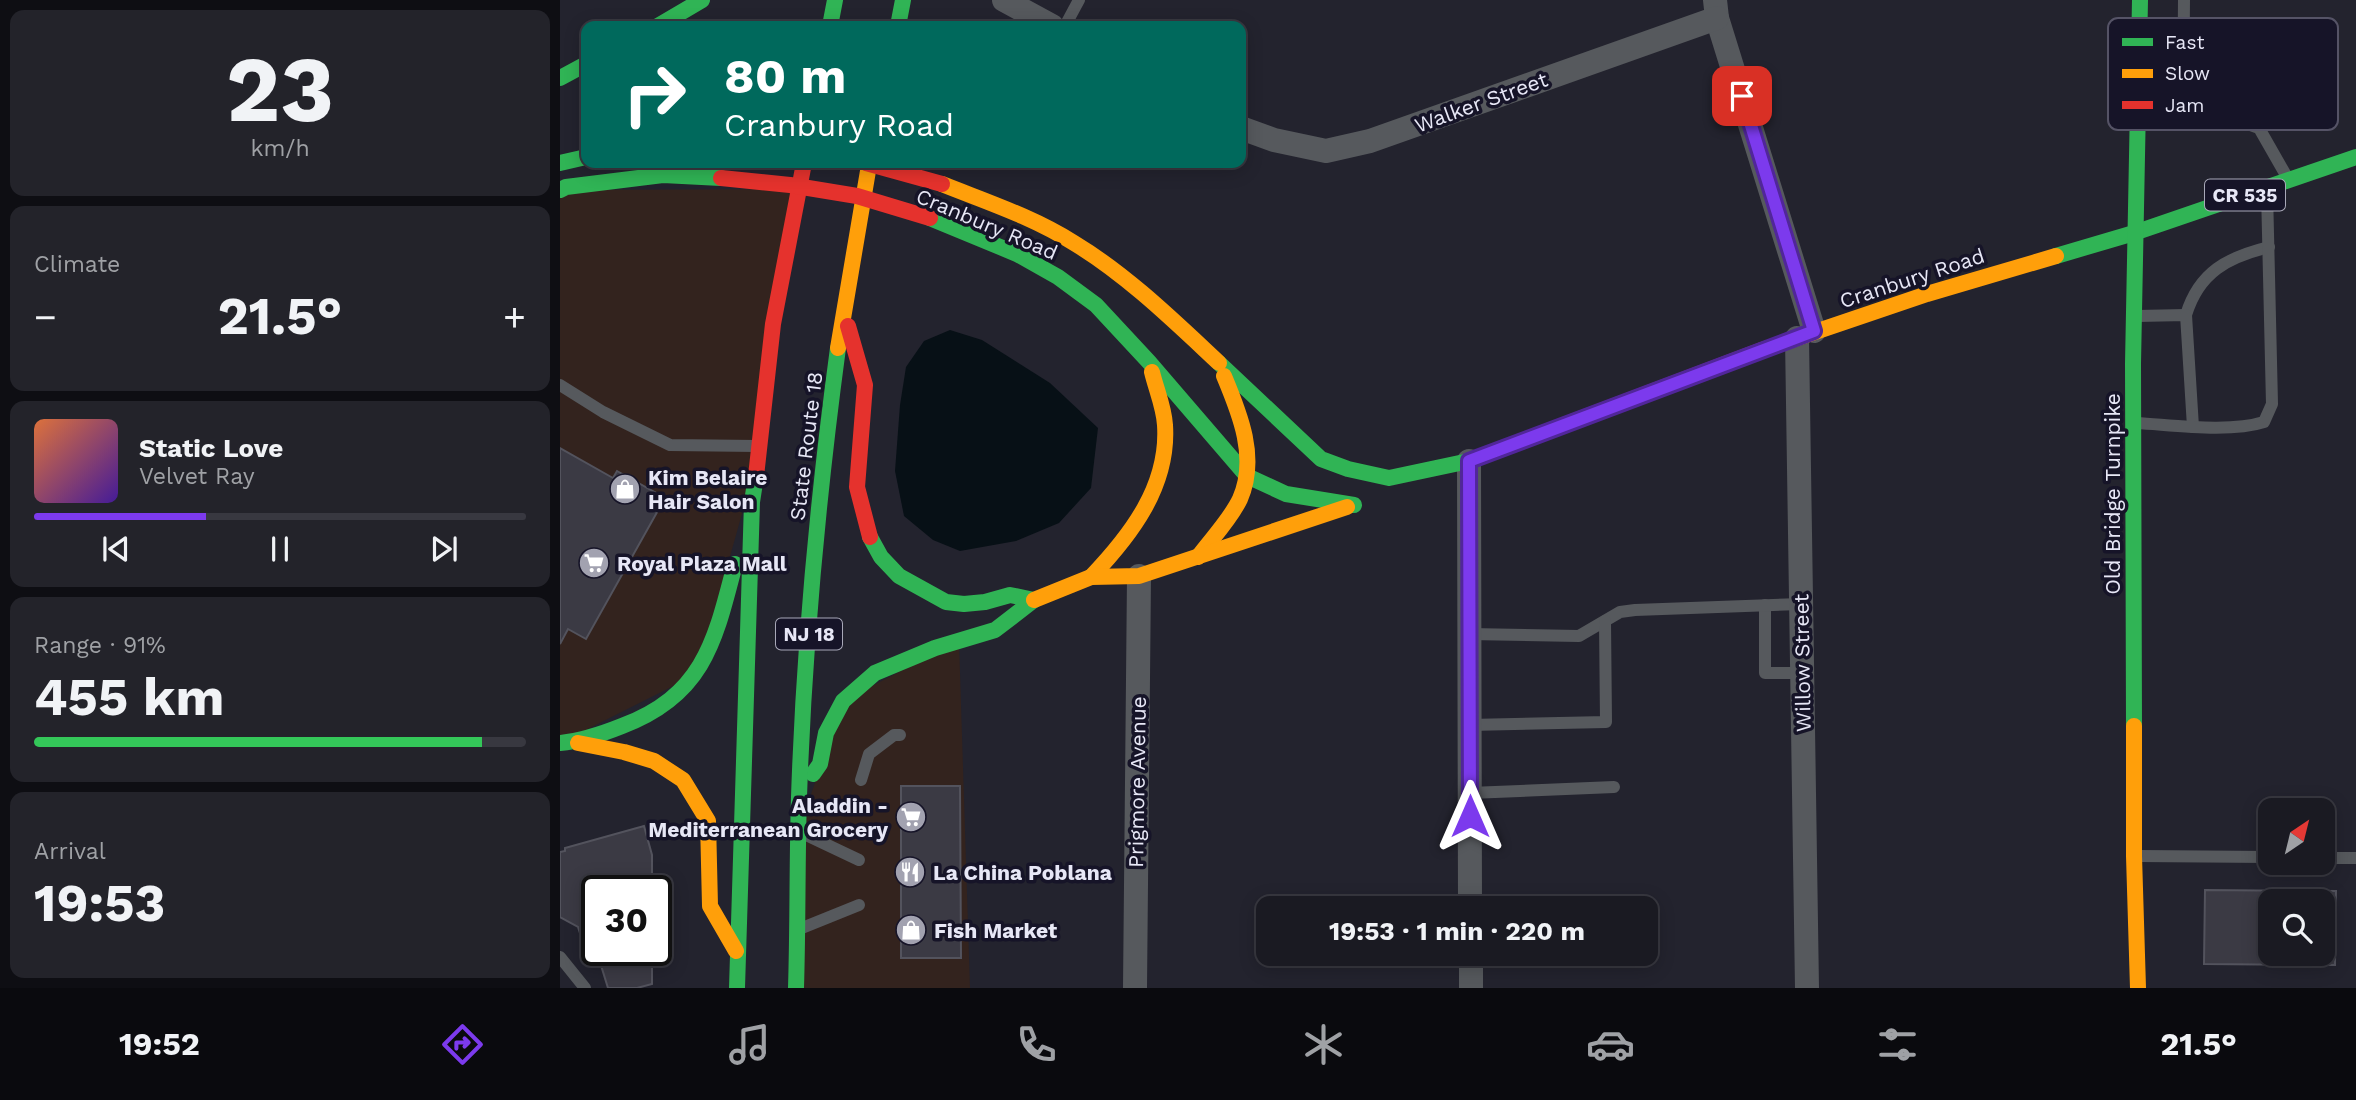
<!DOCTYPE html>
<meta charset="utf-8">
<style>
body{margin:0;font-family:"Work Sans",sans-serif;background:#23232a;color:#f1f3f6;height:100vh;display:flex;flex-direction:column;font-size:26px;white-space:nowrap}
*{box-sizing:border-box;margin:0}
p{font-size:23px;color:#9fa1a5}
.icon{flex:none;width:38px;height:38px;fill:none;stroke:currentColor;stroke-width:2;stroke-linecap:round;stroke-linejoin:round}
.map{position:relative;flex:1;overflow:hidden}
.side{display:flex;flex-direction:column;gap:10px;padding:10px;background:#0e0e13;width:560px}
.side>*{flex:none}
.top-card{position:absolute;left:21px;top:21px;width:665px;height:147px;border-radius:14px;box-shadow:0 4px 18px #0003,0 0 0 2px #383840;background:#00695c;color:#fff;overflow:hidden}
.needle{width:46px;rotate:35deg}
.controls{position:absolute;left:1698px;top:798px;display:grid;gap:14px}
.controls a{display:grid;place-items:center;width:77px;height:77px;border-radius:14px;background:#1a1a22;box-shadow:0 4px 18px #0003,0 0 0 2px #383840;font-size:35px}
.speed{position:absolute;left:21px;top:875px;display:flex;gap:14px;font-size:35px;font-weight:700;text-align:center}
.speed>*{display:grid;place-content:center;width:91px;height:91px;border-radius:50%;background:#1a1a22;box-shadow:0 4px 18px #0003,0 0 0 2px #383840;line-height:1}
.speed .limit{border:4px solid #111;border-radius:10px;background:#fff;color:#111}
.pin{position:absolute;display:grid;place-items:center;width:60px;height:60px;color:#fff;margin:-30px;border-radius:14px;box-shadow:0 4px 10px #0006}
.me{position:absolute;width:77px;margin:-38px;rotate:0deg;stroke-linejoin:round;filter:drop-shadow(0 0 5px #0008)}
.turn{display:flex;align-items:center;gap:24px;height:147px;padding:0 28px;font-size:32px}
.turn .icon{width:91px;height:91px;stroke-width:2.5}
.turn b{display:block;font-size:49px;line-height:60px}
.big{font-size:52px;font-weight:700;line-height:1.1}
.side .widget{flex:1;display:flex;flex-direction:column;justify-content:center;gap:10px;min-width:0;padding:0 24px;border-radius:14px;background:#23232a}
.side .dial{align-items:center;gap:0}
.dial b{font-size:91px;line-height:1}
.song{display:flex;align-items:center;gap:21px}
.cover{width:84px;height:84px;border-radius:10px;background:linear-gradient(135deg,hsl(20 70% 55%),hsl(260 70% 35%))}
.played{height:7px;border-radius:4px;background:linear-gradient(90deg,#7c3aed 35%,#383840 35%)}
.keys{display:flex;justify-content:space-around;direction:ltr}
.heat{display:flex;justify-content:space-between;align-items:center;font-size:38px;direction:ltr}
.charge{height:10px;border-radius:5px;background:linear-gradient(90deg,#34c759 91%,#383840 0)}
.trip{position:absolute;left:696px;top:896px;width:402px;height:70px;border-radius:14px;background:#1a1a22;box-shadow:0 4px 18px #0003,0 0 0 2px #383840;font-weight:700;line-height:70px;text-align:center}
.menu{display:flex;height:112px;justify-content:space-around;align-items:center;background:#0a0a0e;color:#9fa1a5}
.menu .icon{width:49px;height:49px}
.menu .on{color:#7c3aed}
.menu b{font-size:32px;color:#f1f3f6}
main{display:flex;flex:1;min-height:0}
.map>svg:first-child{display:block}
.commercial{fill:#33231e}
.water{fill:#071016}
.building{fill:#3b3a44;stroke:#53535d;stroke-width:2;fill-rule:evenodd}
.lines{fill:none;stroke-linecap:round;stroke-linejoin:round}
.lane{stroke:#56595d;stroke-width:12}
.street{stroke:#56595d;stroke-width:24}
.fast{stroke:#30b455;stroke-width:16}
.slow{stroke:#ff9f0a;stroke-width:16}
.jam{stroke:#e5322d;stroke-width:16}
.jam-bridge{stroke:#e5322d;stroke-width:16}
.route-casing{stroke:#51269a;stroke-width:18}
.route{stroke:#7c3aed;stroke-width:12}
.labels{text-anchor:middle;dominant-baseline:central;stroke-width:7;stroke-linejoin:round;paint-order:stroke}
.shield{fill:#161428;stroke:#a8a8b8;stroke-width:2}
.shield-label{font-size:19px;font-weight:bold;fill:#e7e7f6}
.street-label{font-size:21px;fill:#e7e7f6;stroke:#161428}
.poi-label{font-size:21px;font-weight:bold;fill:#e7e7f6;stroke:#161428;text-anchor:start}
.key{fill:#161428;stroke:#555366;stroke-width:2}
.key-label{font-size:19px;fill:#e7e7f6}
</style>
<main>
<section class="side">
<div class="widget dial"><b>23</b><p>km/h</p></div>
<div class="widget"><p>Climate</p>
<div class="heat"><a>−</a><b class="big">21.5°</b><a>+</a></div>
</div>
<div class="widget">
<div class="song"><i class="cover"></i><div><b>Static Love</b><p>Velvet Ray</p></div></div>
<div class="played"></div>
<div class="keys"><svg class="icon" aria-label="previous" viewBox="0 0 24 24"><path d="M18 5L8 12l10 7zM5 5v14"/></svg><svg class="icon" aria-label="pause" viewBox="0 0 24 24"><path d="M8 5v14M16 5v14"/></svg><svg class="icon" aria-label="next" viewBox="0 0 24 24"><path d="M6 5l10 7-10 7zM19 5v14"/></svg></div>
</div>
<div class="widget"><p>Range · 91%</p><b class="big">455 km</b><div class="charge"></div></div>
<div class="widget"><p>Arrival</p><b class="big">19:53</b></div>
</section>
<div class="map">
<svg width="1796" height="988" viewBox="0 0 1796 988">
<rect width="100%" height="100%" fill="#23232e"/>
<g class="commercial">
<polygon points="239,189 201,446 137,674 0,743 0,190"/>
<polygon points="399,641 410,988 236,988 238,832 283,701"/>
</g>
<polygon class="water" points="390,330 422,340 490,383 538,428 531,488 499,523 456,541 400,551 373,540 344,516 335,471 340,405 346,367 364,341"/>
<g class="building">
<polygon points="0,448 53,478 57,471 105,498 26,639 8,629 0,644"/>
<polygon points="341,786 400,786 401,958 341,958"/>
<polygon points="84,826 92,855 92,891 37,891 37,950 92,950 92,984 77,988 48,988 39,959 29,961 18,927 0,917 0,852 5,851 5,848"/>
<path d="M1645,890L1776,891L1775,965L1644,964ZM1710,901H1762V954H1710Z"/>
</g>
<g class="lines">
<g class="lane">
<polyline points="505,26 519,0"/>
<polyline points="1579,112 1671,118 1699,128 1727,177"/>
<polyline points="1623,115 1624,0"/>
<path d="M1626,315C1639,272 1668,257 1709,247"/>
<polyline points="1577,316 1626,315 1633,427"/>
<polyline points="0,385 43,412 110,445 197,446"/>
<path d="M1577,423C1613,425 1670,433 1704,422L1712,404L1707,191"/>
<polyline points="1205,605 1205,673 1242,673"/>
<polyline points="909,634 1019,636 1060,612 1075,610 1241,604"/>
<polyline points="909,725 1046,722 1045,621"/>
<polyline points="301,780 309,754 334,735 340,735"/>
<polyline points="910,793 1054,787"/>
<polyline points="242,833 299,860"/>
<polyline points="1578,856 1710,857"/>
<polyline points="1762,858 1796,858"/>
<polyline points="242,928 299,905"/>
<polyline points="0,957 25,988"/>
</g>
<g class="street">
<polyline points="444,0 492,26"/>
<polyline points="1155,0 1157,18 1254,331"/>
<polyline points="681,128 714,140 766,151 810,141 1157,18"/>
<polyline points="1237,338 1247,988"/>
<polyline points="909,461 910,908"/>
<polyline points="911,954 911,988"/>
<polyline points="575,988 579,576"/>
</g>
<g class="fast">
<polyline points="98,26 142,0"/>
<polyline points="270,26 275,0"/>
<polyline points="338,26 343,0"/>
<polyline points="0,78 26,64"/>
<polyline points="0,163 26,157"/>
<polyline points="0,190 6,187 103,175 161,178"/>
<polyline points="370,218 457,254 498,277 536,305 589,362 687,476 726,494 794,505"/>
<polyline points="1496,256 1574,233 1796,157"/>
<polyline points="659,363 761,459 788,469 829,478 909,461"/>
<polyline points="310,537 321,557 339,576 386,602 404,604 425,602 450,595 474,600"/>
<polyline points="1574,726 1573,364 1580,0"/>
<path d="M0,743C21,741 42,734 62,726C144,695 155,641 175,564"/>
<polyline points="253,774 260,764 266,733 283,701 315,673 375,648 435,630 474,600"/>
<polyline points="177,988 192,502 196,476"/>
<path d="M236,988C238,924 237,861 239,797C244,647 258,497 278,348"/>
</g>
<g class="slow">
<path d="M382,184C427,202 473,217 514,243C567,275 614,321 659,363"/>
<polyline points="278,348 309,165"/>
<polyline points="1202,350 1367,294 1496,256"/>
<path d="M638,557C652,538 670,520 680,499C698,458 680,414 664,376"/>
<path d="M531,577C571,535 609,486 605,425C604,407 596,389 592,372"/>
<polyline points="474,600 531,577 579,576 787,507"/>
<polyline points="1574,726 1574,856 1578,988"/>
<polyline points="18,743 64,752 94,761 123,780 148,821 150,906 176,951"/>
</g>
<g class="jam">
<polyline points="288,326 305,385 297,487 310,537"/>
<polyline points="909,461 1202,350"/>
<polyline points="196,476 213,324 244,163"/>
</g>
<g class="jam-bridge">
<polyline points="306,163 382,184"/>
<polyline points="161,178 230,185 297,196 370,218"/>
</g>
</g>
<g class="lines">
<g class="route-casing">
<polyline id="route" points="910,816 909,461 1254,331 1182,96"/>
</g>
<use href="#route" class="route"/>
</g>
<defs>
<g id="shop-disc" transform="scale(1.575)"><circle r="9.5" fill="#a2a2b0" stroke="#161428"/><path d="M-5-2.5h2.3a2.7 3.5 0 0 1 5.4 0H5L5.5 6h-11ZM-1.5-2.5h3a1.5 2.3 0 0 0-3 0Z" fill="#fff"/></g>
<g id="supermarket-disc" transform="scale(1.575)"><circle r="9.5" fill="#a2a2b0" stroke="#161428"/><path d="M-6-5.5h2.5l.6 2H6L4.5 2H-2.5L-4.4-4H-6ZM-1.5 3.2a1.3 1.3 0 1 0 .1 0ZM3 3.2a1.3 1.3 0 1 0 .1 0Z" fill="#fff"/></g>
<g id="restaurant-disc" transform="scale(1.575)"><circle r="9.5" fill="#a2a2b0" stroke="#161428"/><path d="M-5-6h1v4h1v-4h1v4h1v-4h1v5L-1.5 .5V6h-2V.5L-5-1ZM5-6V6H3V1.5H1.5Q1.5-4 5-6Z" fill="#fff"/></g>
</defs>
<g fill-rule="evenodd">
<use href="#shop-disc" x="65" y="489"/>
<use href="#supermarket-disc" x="34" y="563"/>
<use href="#supermarket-disc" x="351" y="817"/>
<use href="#restaurant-disc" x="350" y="872"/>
<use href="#shop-disc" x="351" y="930"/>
</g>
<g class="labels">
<g class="shield">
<rect x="1645" y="179.5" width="80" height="31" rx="5"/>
<rect x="216" y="618.5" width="66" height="31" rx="5"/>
</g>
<g class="shield-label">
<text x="1685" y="195">CR 535</text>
<text x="249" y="634">NJ 18</text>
</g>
<g class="street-label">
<text transform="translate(921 102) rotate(-20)">Walker Street</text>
<text transform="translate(427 224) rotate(23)">Cranbury Road</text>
<text transform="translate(1352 278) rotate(-18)">Cranbury Road</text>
<text transform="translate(246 446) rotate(-83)">State Route 18</text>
<text transform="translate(1552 494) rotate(-90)">Old Bridge Turnpike</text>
<text transform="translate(1242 663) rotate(-91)">Willow Street</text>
<text transform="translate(577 782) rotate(-89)">Prigmore Avenue</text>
</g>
<g class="poi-label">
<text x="88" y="477">Kim Belaire<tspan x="88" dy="24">Hair Salon</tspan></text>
<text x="57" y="563">Royal Plaza Mall</text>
<text x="328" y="805" text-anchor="end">Aladdin -<tspan x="328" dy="24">Mediterranean Grocery</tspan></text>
<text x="373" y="872">La China Poblana</text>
<text x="374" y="930">Fish Market</text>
</g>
</g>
<rect x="1548" y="18" width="230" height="112" rx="10" class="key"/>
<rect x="1562" y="38" width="31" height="8" fill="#30b455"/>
<rect x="1562" y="69" width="31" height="9" fill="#ff9f0a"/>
<rect x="1562" y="101" width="31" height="8" fill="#e5322d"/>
<g class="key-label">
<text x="1605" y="49">Fast</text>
<text x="1605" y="80">Slow</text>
<text x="1605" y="112">Jam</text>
</g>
</svg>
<div class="controls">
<a><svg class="needle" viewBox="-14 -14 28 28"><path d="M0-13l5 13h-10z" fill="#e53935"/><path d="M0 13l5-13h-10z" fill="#9fa1a5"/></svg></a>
<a><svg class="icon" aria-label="search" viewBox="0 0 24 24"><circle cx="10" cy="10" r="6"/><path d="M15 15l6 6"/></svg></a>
</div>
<div class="speed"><div class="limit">30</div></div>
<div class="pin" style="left:1182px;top:96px;background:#d93025"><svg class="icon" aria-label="arrive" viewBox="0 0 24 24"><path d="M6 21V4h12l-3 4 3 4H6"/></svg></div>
<svg class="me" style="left:910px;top:816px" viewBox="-20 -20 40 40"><path d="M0-17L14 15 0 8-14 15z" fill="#7c3aed" stroke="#fff" stroke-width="4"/></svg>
<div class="trip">19:53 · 1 min · 220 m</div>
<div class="top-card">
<div class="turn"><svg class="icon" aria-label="right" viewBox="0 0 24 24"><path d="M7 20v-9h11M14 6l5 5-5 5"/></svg><div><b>80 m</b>Cranbury Road</div></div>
</div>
</div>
</main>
<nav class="menu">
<b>19:52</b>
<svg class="icon on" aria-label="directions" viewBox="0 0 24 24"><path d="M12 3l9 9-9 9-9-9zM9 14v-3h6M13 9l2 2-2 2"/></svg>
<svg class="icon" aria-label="music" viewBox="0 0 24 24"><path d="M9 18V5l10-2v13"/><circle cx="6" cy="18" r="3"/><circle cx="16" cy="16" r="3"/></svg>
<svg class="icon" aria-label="phone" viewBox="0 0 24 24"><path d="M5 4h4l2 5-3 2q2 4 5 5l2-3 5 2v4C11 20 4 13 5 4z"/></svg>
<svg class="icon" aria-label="climate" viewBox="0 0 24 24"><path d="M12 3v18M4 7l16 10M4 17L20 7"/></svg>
<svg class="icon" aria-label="car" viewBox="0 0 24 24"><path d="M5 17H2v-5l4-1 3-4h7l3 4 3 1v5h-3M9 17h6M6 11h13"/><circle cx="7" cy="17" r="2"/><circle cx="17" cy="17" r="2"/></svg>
<svg class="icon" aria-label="filters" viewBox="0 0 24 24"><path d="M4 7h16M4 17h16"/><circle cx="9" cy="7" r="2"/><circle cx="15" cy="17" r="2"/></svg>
<b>21.5°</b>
</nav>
